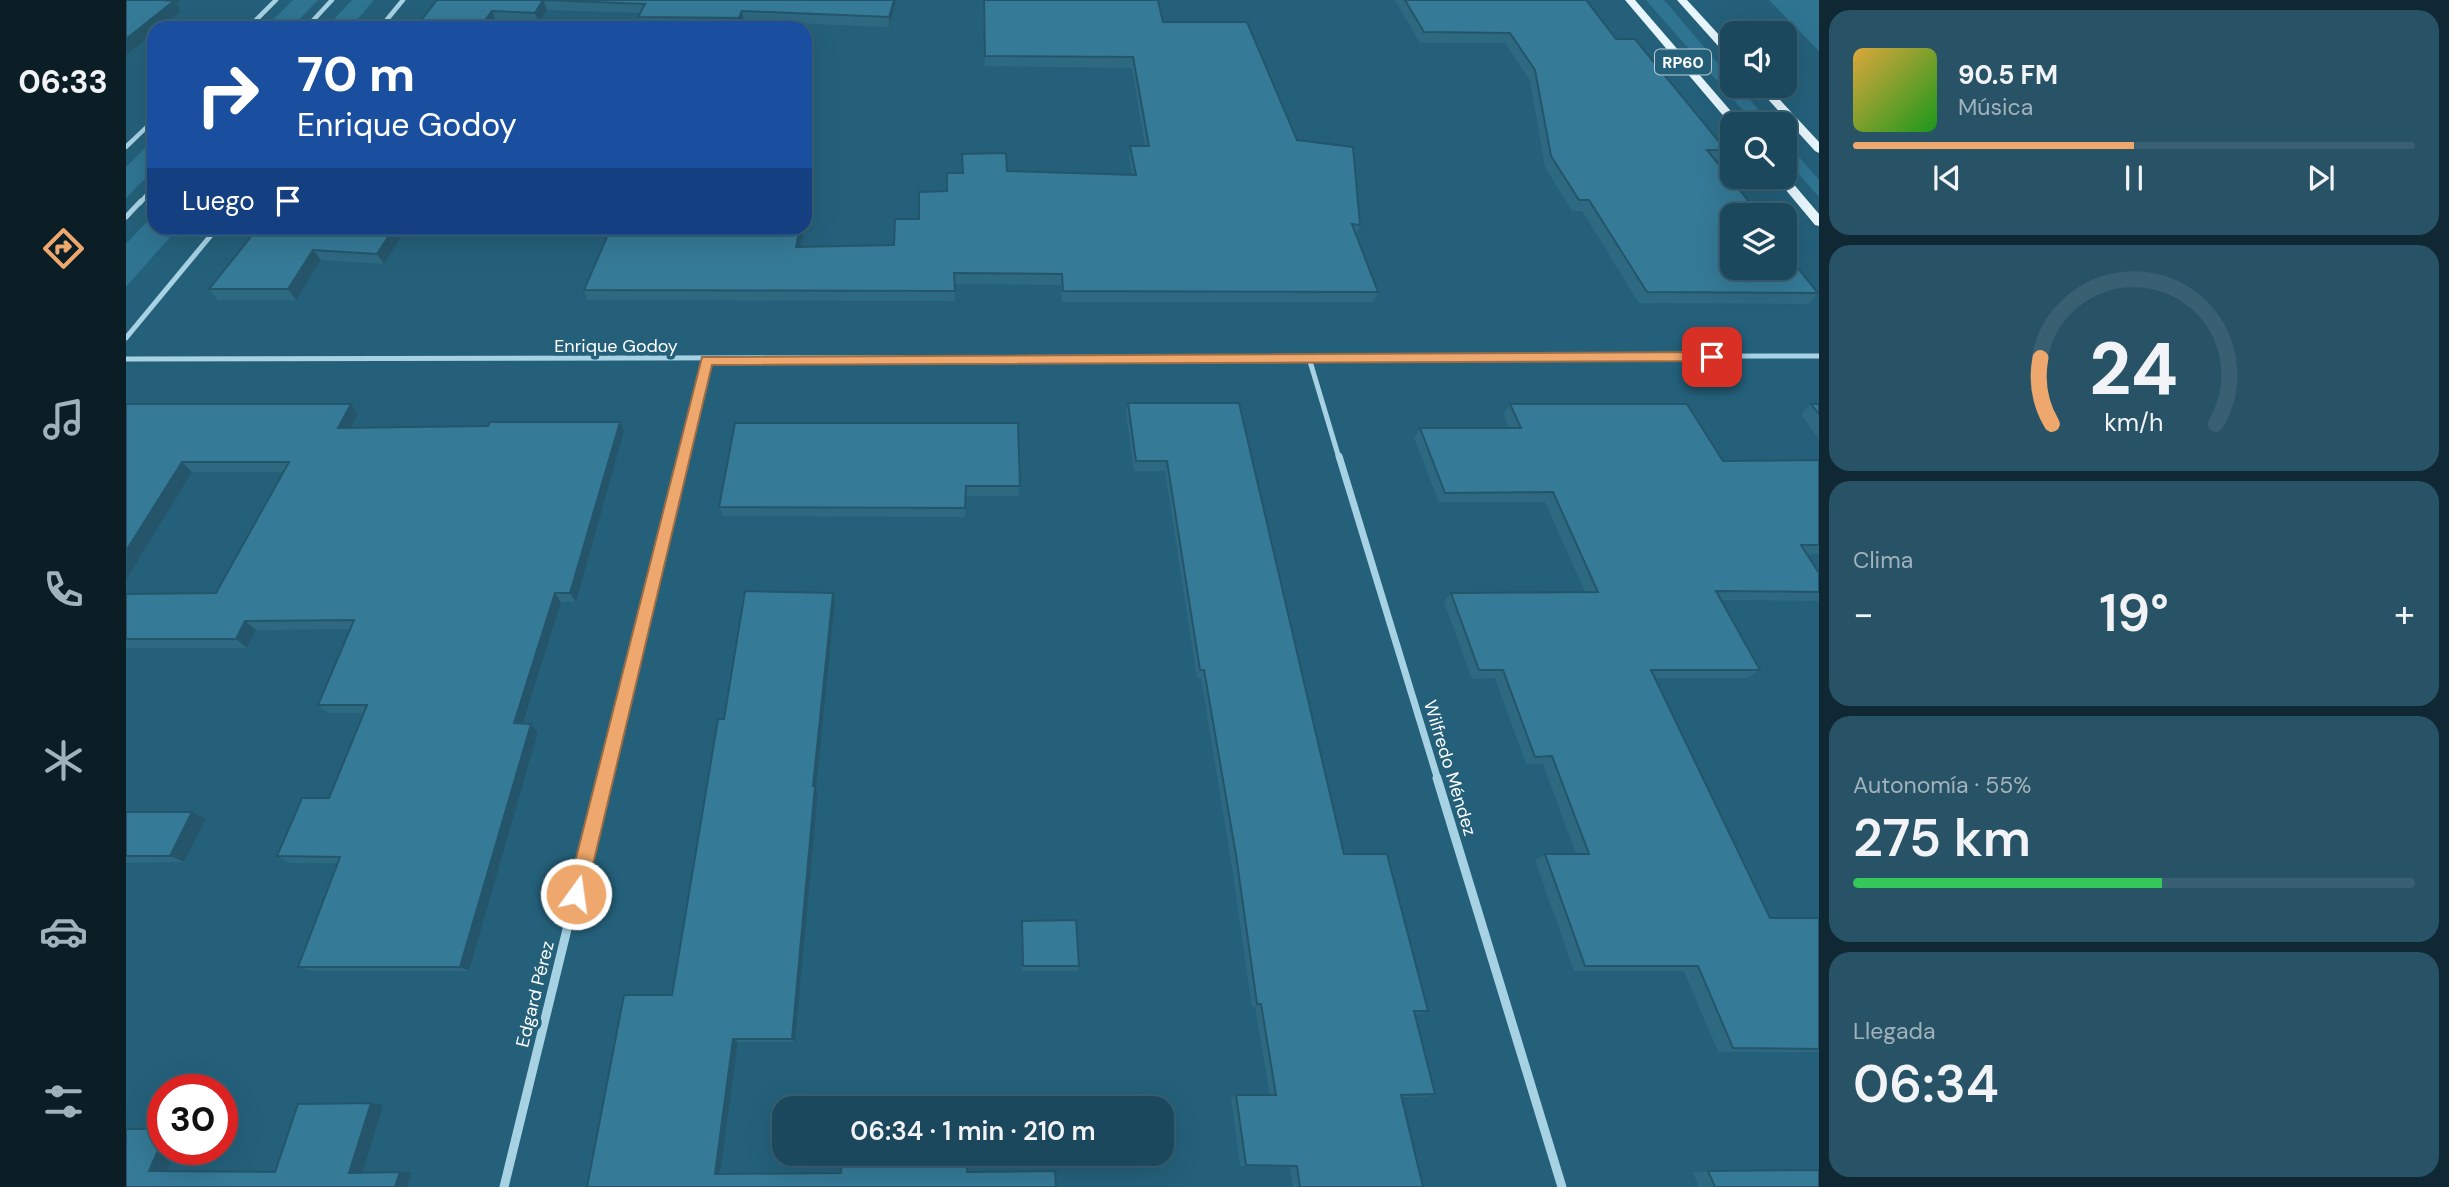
<!DOCTYPE html>
<html lang="es">
<meta charset="utf-8">
<style>
body{margin:0;font-family:"DM Sans",sans-serif;background:#285265;color:#f1f3f6;height:100vh;display:flex;flex-direction:column;font-size:26px;white-space:nowrap}
*{box-sizing:border-box;margin:0}
p{font-size:23px;color:#a0b2bb}
.icon{flex:none;width:38px;height:38px;fill:none;stroke:currentColor;stroke-width:2;stroke-linecap:round;stroke-linejoin:round}
.map{position:relative;flex:1;overflow:hidden}
.sheet{display:flex;flex-direction:column;gap:10px;padding:10px;background:#0f2833;width:630px}
.sheet>*{flex:none}
.banner{position:absolute;left:21px;top:21px;width:665px;height:214px;border-radius:21px;box-shadow:0 7px 28px #0002,0 0 0 2px #396072;background:#1a4fa0;color:#fff;overflow:hidden}
.fabs{position:absolute;left:1594px;top:21px;display:grid;gap:14px}
.fabs a{display:grid;place-items:center;width:77px;height:77px;border-radius:14px;background:#1b485c;box-shadow:0 7px 28px #0002,0 0 0 2px #396072;font-size:35px}
.speed{position:absolute;left:21px;top:1074px;display:flex;gap:14px;font-size:35px;font-weight:700;text-align:center}
.speed>*{display:grid;place-content:center;width:91px;height:91px;border-radius:50%;background:#1b485c;box-shadow:0 7px 28px #0002,0 0 0 2px #396072;line-height:1}
.speed .limit{border:10px solid #d22;background:#fff;color:#111}
.pin{position:absolute;display:grid;place-items:center;width:60px;height:60px;color:#fff;margin:-30px;border-radius:14px;box-shadow:0 4px 10px #0006}
.me{position:absolute;width:77px;margin:-38px;rotate:14deg;stroke-linejoin:round;filter:drop-shadow(0 0 5px #0008)}
.turn{display:flex;align-items:center;gap:24px;height:147px;padding:0 35px;font-size:32px}
.turn .icon{width:91px;height:91px;stroke-width:2.5}
.turn b{display:block;font-size:49px;line-height:60px}
.then{display:flex;align-items:center;height:66px;padding:0 35px;background:#0003;gap:14px;font-size:26px}
.big{font-size:52px;font-weight:600;line-height:1.1}
.sheet .tile{flex:1;display:flex;flex-direction:column;justify-content:center;gap:10px;min-width:0;padding:0 24px;border-radius:21px;background:#285265}
.sheet .dial{align-items:center;gap:0}
.dial svg{height:182px;overflow:visible;fill:none;stroke:#396072;stroke-width:7;stroke-linecap:round;text-anchor:middle}
.dial text{fill:#f1f3f6;stroke:none}
.song{display:flex;align-items:center;gap:21px}
.cover{width:84px;height:84px;border-radius:10px;background:linear-gradient(135deg,hsl(40 70% 55%),hsl(120 70% 35%))}
.played{height:7px;border-radius:4px;background:linear-gradient(90deg,#eea76c 50%,#396072 50%)}
.keys{display:flex;justify-content:space-around;direction:ltr}
.heat{display:flex;justify-content:space-between;align-items:center;font-size:38px;direction:ltr}
.charge{height:10px;border-radius:5px;background:linear-gradient(90deg,#34c759 55%,#396072 0)}
.trip{position:absolute;left:646px;top:1096px;width:402px;height:70px;border-radius:21px;background:#1b485c;box-shadow:0 7px 28px #0002,0 0 0 2px #396072;font-weight:600;line-height:70px;text-align:center}
main{display:flex;flex:1;min-height:0}
.menu{display:flex;flex-direction:column;width:126px;justify-content:space-around;align-items:center;background:#0b1d25;color:#a0b2bb}
.menu .icon{width:49px;height:49px}
.menu .selected{color:#eea76c}
.menu b{font-size:32px;color:#f1f3f6}
.map>svg:first-child{display:block}
.green{fill:#2f7592}
.lines{fill:none;stroke-linecap:round;stroke-linejoin:round}
.minor-far3{stroke:#a7d2e4;stroke-width:4.5}
.minor-far2{stroke:#a7d2e4;stroke-width:5}
.minor-far1{stroke:#a7d2e4;stroke-width:7}
.minor{stroke:#a7d2e4;stroke-width:9}
.primary{fill:#e7f5fc;fill-rule:evenodd}
.wall{fill:#2e6982}
.shaded-wall{fill:#25556a}
.building{fill:#357a97;stroke:#25556a;stroke-width:2}
.route{fill:#eea76c;stroke:#9b6d46;stroke-width:2}
.labels{text-anchor:middle;dominant-baseline:central;stroke-width:7;stroke-linejoin:round;paint-order:stroke}
.shield{fill:#24607a;stroke:#bdcfd7;stroke-width:2}
.shield-label{font-size:16px;font-weight:bold;fill:#fff}
.street-label{font-size:18px;fill:#fff;stroke:#24607a}
</style>
<main>
<nav class="menu">
<b>06:33</b>
<svg class="icon selected" aria-label="directions" viewBox="0 0 24 24"><path d="M12 3l9 9-9 9-9-9zM9 14v-3h6M13 9l2 2-2 2"/></svg>
<svg class="icon" aria-label="music" viewBox="0 0 24 24"><path d="M9 18V5l10-2v13"/><circle cx="6" cy="18" r="3"/><circle cx="16" cy="16" r="3"/></svg>
<svg class="icon" aria-label="phone" viewBox="0 0 24 24"><path d="M5 4h4l2 5-3 2q2 4 5 5l2-3 5 2v4C11 20 4 13 5 4z"/></svg>
<svg class="icon" aria-label="climate" viewBox="0 0 24 24"><path d="M12 3v18M4 7l16 10M4 17L20 7"/></svg>
<svg class="icon" aria-label="car" viewBox="0 0 24 24"><path d="M5 17H2v-5l4-1 3-4h7l3 4 3 1v5h-3M9 17h6M6 11h13"/><circle cx="7" cy="17" r="2"/><circle cx="17" cy="17" r="2"/></svg>
<svg class="icon" aria-label="filters" viewBox="0 0 24 24"><path d="M4 7h16M4 17h16"/><circle cx="9" cy="7" r="2"/><circle cx="15" cy="17" r="2"/></svg>
</nav>
<div class="map">
<svg width="1693" height="1187" viewBox="0 0 1693 1187">
<rect width="100%" height="100%" fill="#24607a"/>
<g class="green">
<polygon points="167,0 192,0 165,28 139,28"/>
<polygon points="226,0 248,0 224,28 200,28"/>
<polygon points="1520,0 1538,0 1606,80 1606,86 1612,86 1645,124 1629,124"/>
<polygon points="1643,0 1693,0 1693,51 1691,49"/>
<polygon points="28,139 28,169 0,198 0,167"/>
<polygon points="1659,141 1693,180 1693,197 1659,158"/>
<polygon points="28,214 28,228 52,228 0,287 0,244"/>
</g>
<g class="lines">
<g class="minor-far3">
<polyline points="122,28 150,0"/>
<polyline points="180,28 206,0"/>
<polyline points="254,28 277,0"/>
<polyline points="0,147 28,120"/>
<polyline points="14,203 28,187"/>
</g>
<g class="minor-far2">
<polyline points="0,217 15,201"/>
<polyline points="0,338 91,228"/>
<polyline points="1183,358 1213,458"/>
<polyline points="0,359 1693,356"/>
<polyline points="557,458 581,360"/>
</g>
<g class="minor-far1">
<polyline points="1213,456 1312,780"/>
<polyline points="478,780 557,456"/>
</g>
<g class="minor">
<polyline points="1311,778 1436,1187"/>
<polyline points="378,1187 478,778"/>
</g>
<g class="primary">
<polygon points="1499,0 1509,0 1616,124 1606,126"/>
<polygon points="1551,0 1561,0 1606,49 1606,58 1602,57"/>
<polygon points="1630,86 1641,86 1693,142 1693,153 1689,151"/>
<polygon points="1659,174 1693,214 1693,226 1689,225 1649,177 1659,177"/>
</g>
</g>
<g class="wall">
<polygon points="311,0 771,0 763,27 618,21 615,28 515,27 512,17 514,13 421,10 413,23 370,21"/>
<polygon points="857,0 1037,22 1171,140 1234,225 1230,235 1252,292 1247,302 936,302 935,285 829,284 829,301 462,300 458,290 529,231 677,235 674,247 768,245 821,191 881,171 1006,175 1003,156 1004,146 1019,146 1006,68 859,66"/>
<polygon points="1269,0 1460,0 1490,39 1600,150 1593,161 1589,161 1664,252 1662,255 1692,293 1682,304 1513,303 1456,211 1446,211 1419,167 1404,80 1379,43 1294,43"/>
<polygon points="132,228 281,228 258,264 195,260 170,300 92,300 83,289"/>
<polygon points="1002,403 1113,403 1218,854 1302,1011 1294,1014 1289,1014 1309,1094 1300,1097 1276,1097 1297,1187 1167,1187 1164,1167 1114,1166 1105,1097 1110,1095 1144,1095 1129,1007 1126,1007 1105,861 1075,678 1071,678 1039,471 1008,471 1000,413"/>
<polygon points="0,404 225,404 232,414 225,428 498,432 450,602 435,602 398,724 405,724 412,732 343,971 185,971 172,967 212,863 163,863 151,856 203,798 238,713 202,713 192,705 224,629 130,630 121,648 0,648 0,594 90,593 157,472 66,472 0,580"/>
<polygon points="1384,404 1597,461 1693,460 1693,554 1681,554 1693,573 1693,601 1595,600 1634,670 1621,678 1529,678 1644,918 1693,918 1693,1052 1592,1052 1558,971 1448,971 1409,860 1419,854 1450,854 1417,764 1400,764 1369,678 1346,679 1318,602 1325,593 1459,592 1419,502 1313,502 1288,438 1294,428 1383,428 1377,414"/>
<polygon points="1685,404 1693,404 1693,440 1675,414"/>
<polygon points="892,423 893,496 840,496 839,517 597,516 593,507"/>
<polygon points="709,602 690,789 692,793 669,1042 612,1042 594,1174 842,1172 461,1187 546,995 598,719"/>
<polygon points="0,812 80,819 58,862 0,863"/>
<polygon points="896,921 953,966 951,971 896,971 895,926"/>
<polygon points="1582,1171 1693,1187 1573,1187 1567,1172"/>
</g>
<g class="shaded-wall">
<polygon points="36,0 55,0 50,4 55,11 33,28 28,28 28,32 0,55 0,39"/>
<polygon points="417,0 421,10 413,23 409,13"/>
<polygon points="768,0 771,0 763,27 763,17"/>
<polygon points="366,11 370,21 365,28 353,28"/>
<polygon points="616,11 618,21 615,28 613,18"/>
<polygon points="268,228 281,228 258,264 251,254"/>
<polygon points="674,228 675,228 677,235 672,258 670,247"/>
<polygon points="187,250 195,260 170,300 162,289"/>
<polygon points="225,404 232,414 220,438 212,428"/>
<polygon points="494,422 498,432 450,602 444,593"/>
<polygon points="56,462 66,472 0,580 0,551"/>
<polygon points="429,593 435,602 395,731 388,723"/>
<polygon points="707,593 709,602 690,789 692,793 669,1042 666,1039 687,786"/>
<polygon points="119,621 130,630 121,648 110,639"/>
<polygon points="405,724 412,732 343,971 334,967"/>
<polygon points="66,812 80,819 58,862 44,856"/>
<polygon points="607,1039 612,1042 594,1174 589,1174"/>
<polygon points="245,1103 257,1105 236,1174 223,1173"/>
<polygon points="37,1139 37,1150 49,1150 40,1172 23,1171"/>
<polygon points="274,1172 286,1172 281,1187 269,1187"/>
</g>
<g class="building">
<polygon points="0,0 36,0 48,1 0,39"/>
<polygon points="311,0 768,0 763,17 616,11 613,18 512,17 519,4 417,0 409,13 366,11 353,28 289,28"/>
<polygon points="858,0 1032,0 1037,22 1121,22 1171,140 1227,147 1234,225 1226,224 1252,292 937,291 936,274 828,273 829,291 458,290 484,230 529,231 530,228 674,228 670,247 768,245 769,219 793,219 793,192 821,191 821,173 837,173 836,154 880,153 881,171 1010,175 1004,146 1023,146 1007,57 859,56"/>
<polygon points="1279,0 1460,0 1490,39 1509,39 1600,150 1581,150 1634,215 1606,215 1606,268 1659,268 1659,246 1664,252 1659,252 1692,293 1521,292 1463,200 1453,200 1425,156 1409,70 1384,33 1298,32"/>
<polygon points="132,228 268,228 251,254 187,250 162,289 83,289"/>
<polygon points="1002,403 1113,403 1218,854 1261,854 1302,1011 1288,1011 1309,1094 1275,1095 1297,1187 1174,1187 1171,1166 1120,1165 1110,1095 1150,1095 1135,1004 1131,1004 1110,855 1078,670 1074,670 1041,461 1010,461"/>
<polygon points="0,404 225,404 212,428 362,426 364,422 494,422 444,593 429,593 388,723 405,724 334,967 172,967 214,857 151,856 176,798 203,798 241,705 192,705 228,620 119,621 110,639 0,639 0,594 90,593 163,462 56,462 0,551"/>
<polygon points="1384,404 1561,404 1597,461 1693,460 1693,545 1675,545 1693,573 1693,592 1590,591 1634,670 1525,670 1644,918 1693,918 1693,1049 1607,1048 1572,966 1459,966 1419,854 1463,854 1426,756 1409,757 1377,670 1353,670 1325,593 1472,592 1427,492 1319,493 1294,428 1395,428"/>
<polygon points="1685,404 1693,404 1693,414"/>
<polygon points="609,423 892,423 894,486 840,486 839,508 593,507"/>
<polygon points="619,591 707,593 687,786 689,786 666,1039 607,1039 589,1174 715,1173 716,1153 841,1153 841,1172 929,1171 930,1187 461,1187 498,995 546,995 592,719 598,719"/>
<polygon points="0,812 66,812 44,856 0,856"/>
<polygon points="950,920 953,966 897,966 896,921"/>
<polygon points="245,1103 223,1173 274,1172 269,1187 0,1187 0,1129 37,1129 37,1139 23,1171 149,1172 172,1104"/>
<polygon points="1693,1170 1693,1187 1589,1187 1582,1171"/>
</g>
<polygon class="route" points="1586,352 1592,357 1586,361 586,365 460,894 457,900 450,903 443,900 441,894 576,357"/>
<g class="labels">
<rect class="shield" x="1529" y="49.5" width="56" height="25" rx="5"/>
<g class="shield-label">
<text x="1557" y="62">RP60</text>
</g>
<g class="street-label">
<text x="490" y="346">Enrique Godoy</text>
<text transform="translate(1324 768) rotate(73)">Wilfredo Méndez</text>
<text transform="translate(409 994) rotate(-76)">Edgard Pérez</text>
</g>
</g>
</svg>
<div class="fabs">
<a><svg class="icon" aria-label="sound" viewBox="0 0 24 24"><path d="M4 9h4l5-4v14l-5-4H4zM17 9q2 3 0 6"/></svg></a>
<a><svg class="icon" aria-label="search" viewBox="0 0 24 24"><circle cx="10" cy="10" r="6"/><path d="M15 15l6 6"/></svg></a>
<a><svg class="icon" aria-label="layers" viewBox="0 0 24 24"><path d="M12 4l9 5-9 5-9-5zM3 14l9 5 9-5"/></svg></a>
</div>
<div class="speed"><div class="limit">30</div></div>
<div class="pin" style="left:1586px;top:357px;background:#d93025"><svg class="icon" aria-label="arrive" viewBox="0 0 24 24"><path d="M6 21V4h12l-3 4 3 4H6"/></svg></div>
<svg class="me" style="left:450px;top:894px" viewBox="-20 -20 40 40"><circle r="17" fill="#eea76c" stroke="#fff" stroke-width="3"/><path d="M0-11L8 9 0 5-8 9z" fill="#fff"/></svg>
<div class="trip">06:34 · 1 min · 210 m</div>
<div class="banner">
<div class="turn"><svg class="icon" aria-label="right" viewBox="0 0 24 24"><path d="M7 20v-9h11M14 6l5 5-5 5"/></svg><div><b>70 m</b>Enrique Godoy</div></div>
<div class="then">Luego<svg class="icon" aria-label="arrive" viewBox="0 0 24 24"><path d="M6 21V4h12l-3 4 3 4H6"/></svg></div>
</div>
</div>
<section class="sheet">
<div class="tile">
<div class="song"><i class="cover"></i><div><b>90.5 FM</b><p>Música</p></div></div>
<div class="played"></div>
<div class="keys"><svg class="icon" aria-label="previous" viewBox="0 0 24 24"><path d="M18 5L8 12l10 7zM5 5v14"/></svg><svg class="icon" aria-label="pause" viewBox="0 0 24 24"><path d="M8 5v14M16 5v14"/></svg><svg class="icon" aria-label="next" viewBox="0 0 24 24"><path d="M6 5l10 7-10 7zM19 5v14"/></svg></div>
</div>
<div class="tile dial"><svg viewBox="0 0 100 80">
<path d="M14 69A42 42 0 1 1 86 69"/>
<path d="M14 69A42 42 0 0 1 9 40" stroke="#eea76c"/>
<text x="50" y="56" font-size="32" font-weight="700">24</text>
<text x="50" y="72" font-size="11">km/h</text>
</svg></div>
<div class="tile"><p>Clima</p>
<div class="heat"><a>−</a><b class="big">19°</b><a>+</a></div>
</div>
<div class="tile"><p>Autonomía · 55%</p><b class="big">275 km</b><div class="charge"></div></div>
<div class="tile"><p>Llegada</p><b class="big">06:34</b></div>
</section>
</main>
